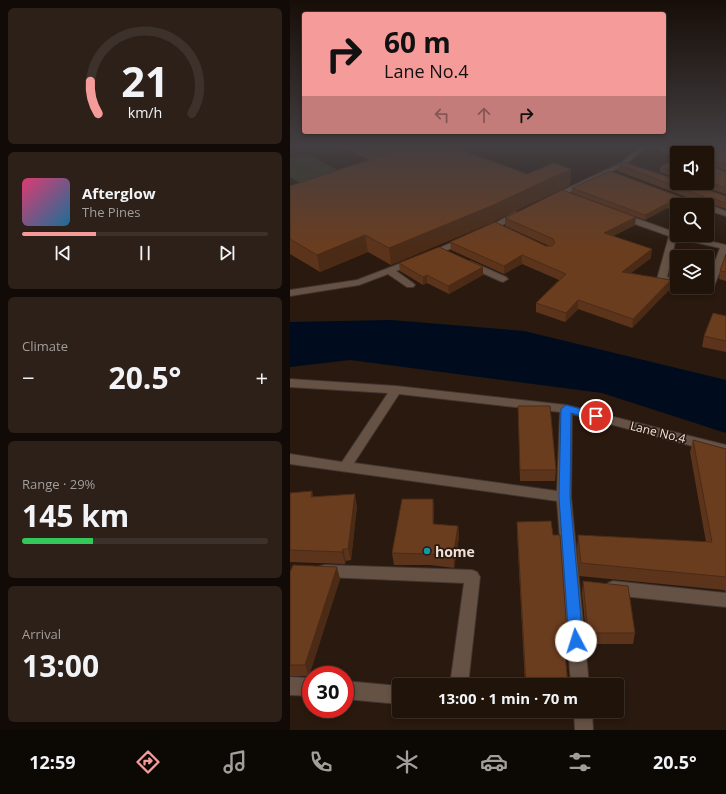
<!DOCTYPE html>
<meta charset="utf-8">
<style>
body{margin:0;font-family:"Open Sans",sans-serif;background:#2c2018;color:#f1f3f6;height:100vh;display:flex;flex-direction:column;font-size:15px;white-space:nowrap}
*{box-sizing:border-box;margin:0}
p{font-size:13px;color:#a19e9c}
.icon{flex:none;width:22px;height:22px;fill:none;stroke:currentColor;stroke-width:2;stroke-linecap:round;stroke-linejoin:round}
.map{position:relative;flex:1;overflow:hidden}
.panel{display:flex;flex-direction:column;gap:8px;padding:8px;background:#110a06;width:290px}
.panel>*{flex:none}
.top-card{position:absolute;left:12px;top:12px;width:364px;height:122px;border-radius:4px;box-shadow:0 2px 6px #0003,0 0 0 1px #3c322b;background:#f59b99;color:#111;overflow:hidden}
.buttons{position:absolute;left:380px;top:146px;display:grid;gap:8px}
.buttons a{display:grid;place-items:center;width:44px;height:44px;border-radius:4px;background:#1f130a;box-shadow:0 2px 6px #0003,0 0 0 1px #3c322b;font-size:20px}
.speed{position:absolute;left:12px;top:666px;display:flex;gap:8px;font-size:20px;font-weight:700;text-align:center}
.speed>*{display:grid;place-content:center;width:52px;height:52px;border-radius:50%;background:#1f130a;box-shadow:0 2px 6px #0003,0 0 0 1px #3c322b;line-height:1}
.speed .limit{border:6px solid #d22;background:#fff;color:#111}
.pin{position:absolute;display:grid;place-items:center;width:34px;height:34px;color:#fff;margin:-17px;border:2px solid #fff;border-radius:50%;box-shadow:0 1px 4px #0007}
.me{position:absolute;width:44px;margin:-22px;rotate:355deg;stroke-linejoin:round;filter:drop-shadow(0 0 3px #0008)}
.turn{display:flex;align-items:center;gap:14px;height:84px;padding:0 16px;font-size:18px}
.turn .icon{width:52px;height:52px;stroke-width:2.5}
.turn b{display:block;font-size:28px;line-height:34px}
.lanes{display:flex;align-items:center;height:38px;padding:0 16px;background:#0003;justify-content:center;gap:20px;direction:ltr}
.lanes .off{opacity:.35}
.big{font-size:30px;font-weight:700;line-height:1.1}
.panel .card{flex:1;display:flex;flex-direction:column;justify-content:center;gap:6px;min-width:0;padding:0 14px;border-radius:6px;background:#2c2018}
.panel .dial{align-items:center;gap:0}
.dial svg{height:104px;overflow:visible;fill:none;stroke:#3c322b;stroke-width:7;stroke-linecap:round;text-anchor:middle}
.dial text{fill:#f1f3f6;stroke:none}
.song{display:flex;align-items:center;gap:12px}
.cover{width:48px;height:48px;border-radius:6px;background:linear-gradient(135deg,hsl(340 70% 55%),hsl(200 70% 35%))}
.played{height:4px;border-radius:2px;background:linear-gradient(90deg,#f59b99 30%,#3c322b 30%)}
.keys{display:flex;justify-content:space-around;direction:ltr}
.heat{display:flex;justify-content:space-between;align-items:center;font-size:22px;direction:ltr}
.charge{height:6px;border-radius:3px;background:linear-gradient(90deg,#34c759 29%,#3c322b 0)}
.trip{position:absolute;left:102px;top:678px;width:232px;height:40px;border-radius:4px;background:#1f130a;box-shadow:0 2px 6px #0003,0 0 0 1px #3c322b;font-weight:700;line-height:40px;text-align:center}
.tab-bar{display:flex;height:64px;justify-content:space-around;align-items:center;background:#0c0804;color:#a19e9c}
.tab-bar .icon{width:28px;height:28px}
.tab-bar .on{color:#f59b99}
.tab-bar b{font-size:18px;color:#f1f3f6}
main{display:flex;flex:1;min-height:0}
.map>svg:first-child{display:block}
.green{fill:#323d22}
.water{fill:#000c1d}
.lines{fill:none;stroke-linecap:round;stroke-linejoin:round}
.minor-casing{stroke:#413530;stroke-width:2}
.minor{fill:#655245;fill-rule:evenodd}
.wall{fill:#5c341b}
.shaded-wall{fill:#4b2b16}
.building{fill:#6b3d1f;stroke:#4b2b16}
.route{fill:#1a73e8;stroke:#114b97}
.culture-dot{fill:#0f9aa8;stroke:#29190e;stroke-width:1.5}
.labels{text-anchor:middle;dominant-baseline:central;stroke-width:3.5;stroke-linejoin:round;paint-order:stroke}
.street-label{font-size:12px;fill:#ede1da;stroke:#29190e}
.near-poi-label{font-size:14px;font-weight:bold;fill:#ede1da;stroke:#29190e;text-anchor:start}
</style>
<main>
<section class="panel">
<div class="card dial"><svg viewBox="0 0 100 80">
<path d="M14 69A42 42 0 1 1 86 69"/>
<path d="M14 69A42 42 0 0 1 8 44" stroke="#f59b99"/>
<text x="50" y="56" font-size="32" font-weight="700">21</text>
<text x="50" y="72" font-size="11">km/h</text>
</svg></div>
<div class="card">
<div class="song"><i class="cover"></i><div><b>Afterglow</b><p>The Pines</p></div></div>
<div class="played"></div>
<div class="keys"><svg class="icon" aria-label="previous" viewBox="0 0 24 24"><path d="M18 5L8 12l10 7zM5 5v14"/></svg><svg class="icon" aria-label="pause" viewBox="0 0 24 24"><path d="M8 5v14M16 5v14"/></svg><svg class="icon" aria-label="next" viewBox="0 0 24 24"><path d="M6 5l10 7-10 7zM19 5v14"/></svg></div>
</div>
<div class="card"><p>Climate</p>
<div class="heat"><a>−</a><b class="big">20.5°</b><a>+</a></div>
</div>
<div class="card"><p>Range · 29%</p><b class="big">145 km</b><div class="charge"></div></div>
<div class="card"><p>Arrival</p><b class="big">13:00</b></div>
</section>
<div class="map">
<svg width="436" height="730" viewBox="0 0 436 730">
<rect width="100%" height="100%" fill="#29190e"/>
<polygon class="green" points="17,154 50,171 10,183 0,177 0,159"/>
<polygon class="water" points="101,320 234,331 436,380 436,433 312,393 60,360 0,367 0,322"/>
<g class="lines">
<g class="minor-casing">
<g id="minor">
<polygon points="351,146 358,146 335,165 266,199 263,199 259,197 331,163"/>
<polygon points="359,146 368,146 388,153 387,157"/>
<polygon points="416,205 420,205 436,211 436,216 417,210 417,205"/>
<polygon points="225,212 228,212 232,214 198,233 192,233 191,231"/>
<polygon points="328,214 334,214 387,233 387,235 394,235 436,245 436,256 423,289 420,290 413,287 417,287 417,283 430,248 386,238 377,277 387,279 387,285 369,281 367,279 379,236 328,218"/>
<polygon points="174,237 178,240 177,242 143,256 137,256 136,254"/>
<polygon points="122,259 126,262 125,264 106,271 123,283 125,285 123,287 117,287 98,274 69,285 0,296 0,290 67,280"/>
<polygon points="180,261 216,277 218,279 213,282 210,281 177,266 176,264 177,262"/>
<path d="M0,379L106,386L276,405L436,445V455L282,414L281,497L299,685H281L267,501L0,464V454L52,462L98,393L0,387ZM109,394L270,412L267,491L64,463Z"/>
<polygon points="35,565 182,570 187,572 190,577 178,685 160,685 174,583 35,577 30,576 27,571 30,566"/>
<polygon points="323,581 436,593 436,607 323,595 318,593 315,588 318,583"/>
<polygon points="0,677 21,678 21,696 0,695"/>
<polygon points="55,681 109,686 109,704 55,699"/>
<polygon points="284,711 302,711 303,730 285,730"/>
</g>
</g>
<use href="#minor" class="minor"/>
</g>
<g class="wall">
<polygon points="54,146 167,146 174,149 174,151 237,174 281,169 280,185 201,223 101,265 78,252 30,272 0,254 0,186 79,160 55,149"/>
<polygon points="416,146 436,151 436,170 418,164"/>
<polygon points="424,146 436,146 436,150"/>
<polygon points="387,159 387,178 370,172 370,167"/>
<polygon points="417,164 436,172 436,194 401,183 417,183"/>
<polygon points="329,165 436,196 436,209 421,204 416,204 413,203 412,205 387,205 387,212 377,208 355,220 282,193 282,188 404,202 410,202 328,171"/>
<polygon points="215,218 345,225 323,236 361,258 341,273 381,280 380,289 342,328 288,309 275,322 246,312 246,303 269,280 232,264 214,274 161,250 160,242 259,246 215,226"/>
<polygon points="436,254 436,281 429,279 430,271"/>
<polygon points="109,263 193,275 159,294 137,283 133,285 110,271"/>
<polygon points="436,316 436,352 412,347 414,336"/>
<polygon points="228,406 266,470 265,481 230,481"/>
<polygon points="403,440 436,449 436,592 434,590 289,576 287,548 288,535 416,542 400,452"/>
<polygon points="22,491 23,497 67,506 61,560 56,561 55,564 0,562 0,493"/>
<polygon points="143,499 144,511 144,524 168,526 169,537 164,568 140,565 104,565 102,553"/>
<polygon points="227,522 263,535 277,633 276,644 274,644 278,685 235,685 227,533"/>
<polygon points="0,572 50,579 19,676 0,676"/>
<polygon points="293,581 345,633 343,644 297,644 292,593"/>
</g>
<g class="shaded-wall">
<polygon points="281,169 280,185 201,223 101,265 99,248"/>
<polygon points="413,202 412,205 407,205"/>
<polygon points="378,203 377,208 355,220 355,215"/>
<polygon points="346,217 345,225 313,241 314,233"/>
<polygon points="75,235 78,252 30,272 27,255"/>
<polygon points="362,249 361,258 331,280 332,272"/>
<polygon points="232,255 232,264 214,274 214,266"/>
<polygon points="193,267 193,275 159,294 158,286"/>
<polygon points="137,275 137,283 133,285 133,277"/>
<polygon points="381,280 380,289 342,328 343,319"/>
<polygon points="288,300 288,309 275,322 276,313"/>
<polygon points="65,494 67,506 61,560 58,549"/>
<polygon points="143,499 144,511 144,536 143,524"/>
<polygon points="168,526 169,537 164,568 163,556"/>
<polygon points="53,549 56,561 55,564 52,552"/>
<polygon points="47,567 50,579 19,676 15,665"/>
</g>
<g class="building">
<polygon points="78,146 167,146 174,149 171,150 237,174 264,163 281,169 201,206 99,248 75,235 27,255 0,239 0,186 97,154"/>
<polygon points="416,146 421,146 436,151 436,165 418,158 417,159 417,153 401,153"/>
<polygon points="387,159 387,173 370,167"/>
<polygon points="334,162 387,180 387,183 397,183 436,196 436,203 422,198 417,198 329,165"/>
<polygon points="417,164 436,172 436,188 417,182"/>
<polygon points="320,171 404,202 413,202 407,205 387,205 387,206 378,203 355,215 282,188"/>
<polygon points="272,190 346,217 314,233 362,249 332,272 381,280 343,319 288,300 276,313 246,303 276,274 232,255 214,266 160,242 205,222 256,246 262,246 265,243 263,239 215,218"/>
<polygon points="149,247 193,267 158,286 137,275 133,277 109,263"/>
<polygon points="436,254 436,272 430,271"/>
<polygon points="423,313 436,316 436,341 414,336"/>
<polygon points="228,406 260,406 266,470 230,470"/>
<polygon points="403,440 436,449 436,577 291,563 288,535 422,542"/>
<polygon points="22,491 21,497 65,494 58,549 53,549 52,552 0,550 0,493"/>
<polygon points="112,499 143,499 143,524 168,526 163,556 138,554 102,553"/>
<polygon points="261,521 263,535 270,535 277,633 273,633 278,685 236,685 227,522"/>
<polygon points="3,565 47,567 15,665 0,665 0,572"/>
<polygon points="293,581 338,586 345,633 298,633"/>
</g>
<linearGradient id="sky" x2="0" y2="1"><stop stop-color="#170e08"/><stop offset="0.59" stop-color="#433e41"/><stop offset="1" stop-color="#433e41" stop-opacity="0"/></linearGradient>
<rect width="436" height="248" fill="url(#sky)"/>
<polygon class="route" points="276,405 310,414 311,416 306,420 281,413 280,497 293,641 291,646 286,648 281,646 279,641 269,497 271,409"/>
<circle class="culture-dot" cx="137" cy="551" r="4"/>
<g class="labels">
<g class="street-label">
<text transform="translate(368 432) rotate(14)">Lane No.4</text>
</g>
<g class="near-poi-label">
<text x="145" y="551">home</text>
</g>
</g>
</svg>
<div class="buttons">
<a><svg class="icon" aria-label="sound" viewBox="0 0 24 24"><path d="M4 9h4l5-4v14l-5-4H4zM17 9q2 3 0 6"/></svg></a>
<a><svg class="icon" aria-label="search" viewBox="0 0 24 24"><circle cx="10" cy="10" r="6"/><path d="M15 15l6 6"/></svg></a>
<a><svg class="icon" aria-label="layers" viewBox="0 0 24 24"><path d="M12 4l9 5-9 5-9-5zM3 14l9 5 9-5"/></svg></a>
</div>
<div class="speed"><div class="limit">30</div></div>
<div class="pin" style="left:306px;top:416px;background:#d93025"><svg class="icon" aria-label="arrive" viewBox="0 0 24 24"><path d="M6 21V4h12l-3 4 3 4H6"/></svg></div>
<svg class="me" style="left:286px;top:641px" viewBox="-20 -20 40 40"><circle r="19" fill="#fff"/><path d="M0-13L10 11 0 6-10 11z" fill="#1a73e8"/></svg>
<div class="trip">13:00 · 1 min · 70 m</div>
<div class="top-card">
<div class="turn"><svg class="icon" aria-label="right" viewBox="0 0 24 24"><path d="M7 20v-9h11M14 6l5 5-5 5"/></svg><div><b>60 m</b>Lane No.4</div></div>
<div class="lanes"><svg class="icon off" aria-label="left" viewBox="0 0 24 24"><path d="M17 20v-9H6M10 6l-5 5 5 5"/></svg><svg class="icon off" aria-label="ahead" viewBox="0 0 24 24"><path d="M12 20V5M6 11l6-6 6 6"/></svg><svg class="icon" aria-label="right" viewBox="0 0 24 24"><path d="M7 20v-9h11M14 6l5 5-5 5"/></svg></div>
</div>
</div>
</main>
<nav class="tab-bar">
<b>12:59</b>
<svg class="icon on" aria-label="directions" viewBox="0 0 24 24"><path d="M12 3l9 9-9 9-9-9zM9 14v-3h6M13 9l2 2-2 2"/></svg>
<svg class="icon" aria-label="music" viewBox="0 0 24 24"><path d="M9 18V5l10-2v13"/><circle cx="6" cy="18" r="3"/><circle cx="16" cy="16" r="3"/></svg>
<svg class="icon" aria-label="phone" viewBox="0 0 24 24"><path d="M5 4h4l2 5-3 2q2 4 5 5l2-3 5 2v4C11 20 4 13 5 4z"/></svg>
<svg class="icon" aria-label="climate" viewBox="0 0 24 24"><path d="M12 3v18M4 7l16 10M4 17L20 7"/></svg>
<svg class="icon" aria-label="car" viewBox="0 0 24 24"><path d="M5 17H2v-5l4-1 3-4h7l3 4 3 1v5h-3M9 17h6M6 11h13"/><circle cx="7" cy="17" r="2"/><circle cx="17" cy="17" r="2"/></svg>
<svg class="icon" aria-label="filters" viewBox="0 0 24 24"><path d="M4 7h16M4 17h16"/><circle cx="9" cy="7" r="2"/><circle cx="15" cy="17" r="2"/></svg>
<b>20.5°</b>
</nav>
